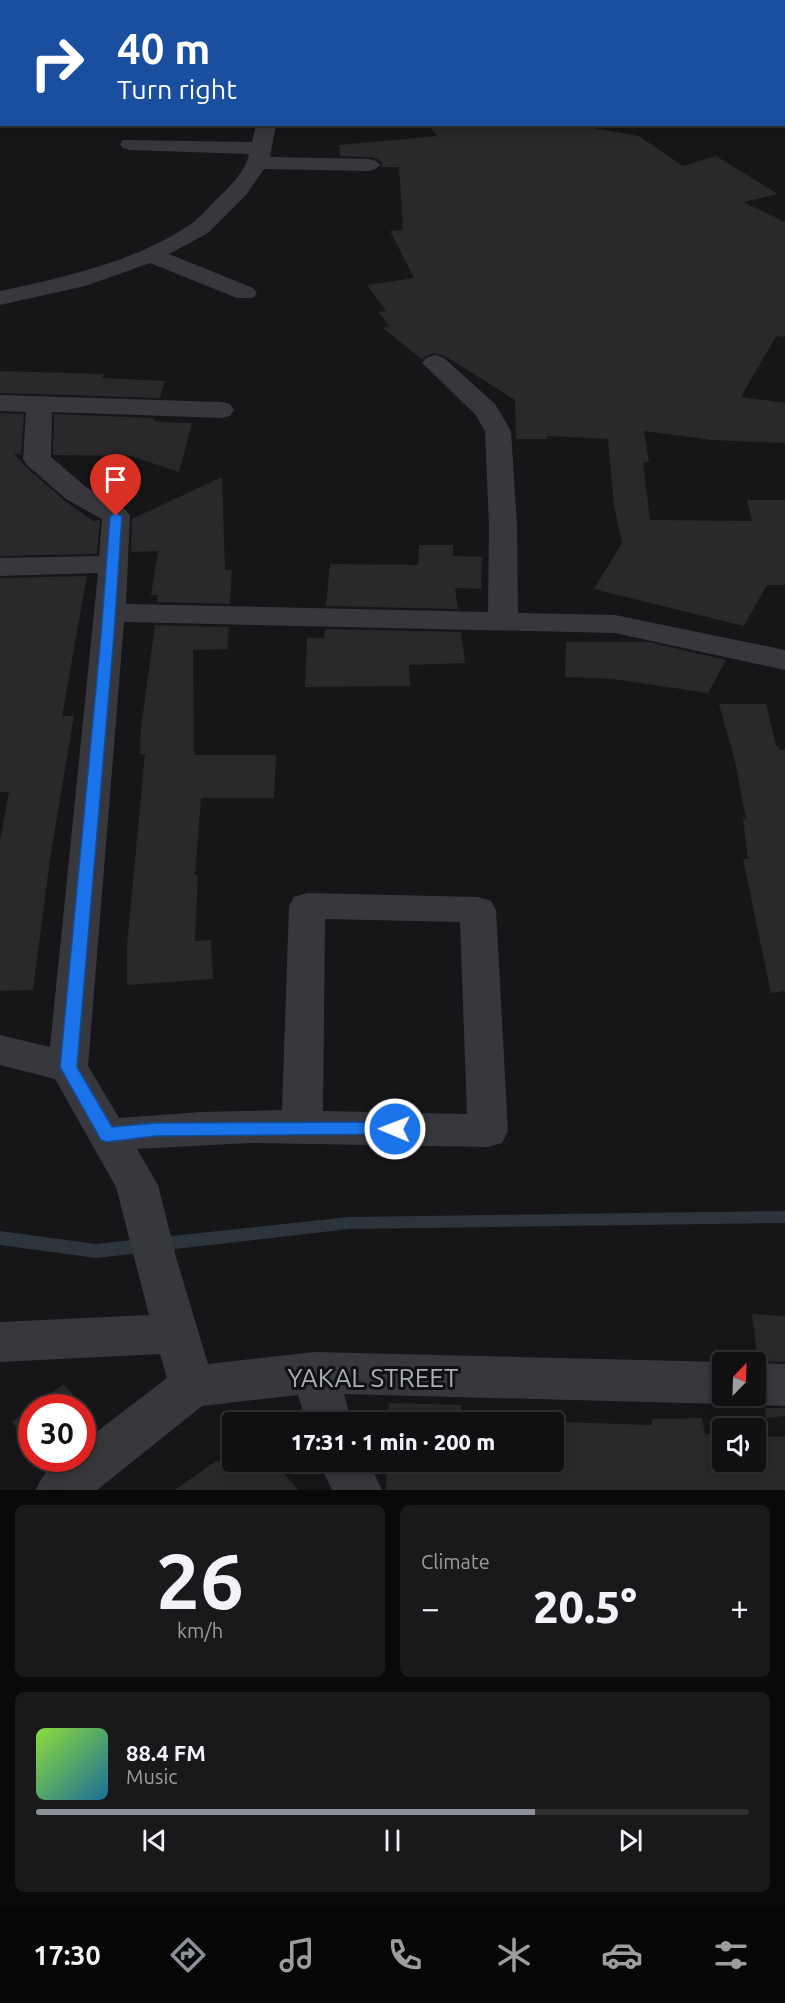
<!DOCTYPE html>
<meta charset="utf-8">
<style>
body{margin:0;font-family:Ubuntu,sans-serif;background:#19191b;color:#f1f3f6;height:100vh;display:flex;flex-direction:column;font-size:22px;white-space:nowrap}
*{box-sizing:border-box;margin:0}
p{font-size:20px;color:#9c9d9f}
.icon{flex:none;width:33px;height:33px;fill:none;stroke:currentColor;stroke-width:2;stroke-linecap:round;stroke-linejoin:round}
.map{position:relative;height:1490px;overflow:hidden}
.panel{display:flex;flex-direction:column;gap:15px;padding:15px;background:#09090a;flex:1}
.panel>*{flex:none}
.hud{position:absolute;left:0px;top:0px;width:786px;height:126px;box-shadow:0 3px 15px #0003,0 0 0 2px #303032;background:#1a4fa0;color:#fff;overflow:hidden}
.needle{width:39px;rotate:23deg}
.tools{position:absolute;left:712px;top:1352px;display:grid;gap:12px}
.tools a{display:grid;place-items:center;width:54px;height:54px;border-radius:6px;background:#101012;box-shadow:0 3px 15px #0003,0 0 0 2px #303032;font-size:30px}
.speed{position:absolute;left:18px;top:1394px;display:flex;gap:12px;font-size:30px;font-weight:700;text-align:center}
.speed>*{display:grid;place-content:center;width:78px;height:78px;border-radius:50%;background:#101012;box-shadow:0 3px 15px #0003,0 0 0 2px #303032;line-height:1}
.speed .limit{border:9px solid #d22;background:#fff;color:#111}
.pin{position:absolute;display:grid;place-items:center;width:51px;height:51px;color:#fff;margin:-62px -26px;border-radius:50% 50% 50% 0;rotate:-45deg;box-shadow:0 0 6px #0007}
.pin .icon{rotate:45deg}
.me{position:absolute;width:66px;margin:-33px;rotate:271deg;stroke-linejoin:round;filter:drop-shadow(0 0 4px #0008)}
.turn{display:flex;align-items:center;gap:21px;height:126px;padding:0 18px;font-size:27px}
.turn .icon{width:78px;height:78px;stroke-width:2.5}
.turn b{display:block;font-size:42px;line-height:51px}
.big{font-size:45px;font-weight:800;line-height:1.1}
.panel .tile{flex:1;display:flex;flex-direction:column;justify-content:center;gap:9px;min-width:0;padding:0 21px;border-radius:9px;background:#19191b}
.panel .dial{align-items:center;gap:0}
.dial b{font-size:78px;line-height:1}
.song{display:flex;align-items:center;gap:18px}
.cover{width:72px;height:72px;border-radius:9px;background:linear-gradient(135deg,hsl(90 70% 55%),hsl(200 70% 35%))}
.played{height:6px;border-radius:3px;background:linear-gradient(90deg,#8c9099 70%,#303032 70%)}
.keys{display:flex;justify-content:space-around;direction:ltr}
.heat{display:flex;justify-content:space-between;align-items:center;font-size:33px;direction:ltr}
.panel .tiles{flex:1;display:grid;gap:15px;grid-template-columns:1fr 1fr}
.tile:last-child{grid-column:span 2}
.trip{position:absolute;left:222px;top:1412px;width:342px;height:60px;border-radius:6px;background:#101012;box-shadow:0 3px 15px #0003,0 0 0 2px #303032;font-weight:800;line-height:60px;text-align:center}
.dock{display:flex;height:96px;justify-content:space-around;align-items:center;background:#060607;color:#9c9d9f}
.dock .icon{width:42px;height:42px}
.dock .selected{color:#8c9099}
.dock b{font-size:27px;color:#f1f3f6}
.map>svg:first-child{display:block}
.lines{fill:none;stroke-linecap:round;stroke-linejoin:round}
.stream{fill:#2c353c;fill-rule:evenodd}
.building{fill:#29292c}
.street{fill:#37383d;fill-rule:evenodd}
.route{fill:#1a73e8;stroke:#114b97;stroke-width:1.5}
.labels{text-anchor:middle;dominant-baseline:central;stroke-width:6;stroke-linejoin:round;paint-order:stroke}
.near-street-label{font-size:26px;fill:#a8adb8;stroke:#111113}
</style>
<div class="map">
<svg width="785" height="1490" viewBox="0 0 785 1490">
<rect width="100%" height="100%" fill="#161618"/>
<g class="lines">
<polygon class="stream" points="785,1211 785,1223 349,1229 96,1258 0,1245 0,1231 96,1244 349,1217"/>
</g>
<g class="building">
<polygon points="428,124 571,124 639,136 683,166 716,156 778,194 743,202 785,222 785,337 776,336 741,397 785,403 785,443 712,440 644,431 649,462 643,462 650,520 752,521 747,500 785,500 785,585 767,585 744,626 594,589 622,543 614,505 608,439 547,436 547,439 516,439 515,400 445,356 434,353 421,359 383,328 389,326 378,312 386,311 367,285 414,278 390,231 403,230 399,167 381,167 382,163 378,159 370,157 340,156 339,145 437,136"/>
<polygon points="0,371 104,374 102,378 165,381 160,398 0,393"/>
<polygon points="0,413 24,414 21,455 14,454 26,467 65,501 93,521 100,520 97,554 0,556"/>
<polygon points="54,414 154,418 153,420 158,422 192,423 179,472 131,456 53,455"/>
<polygon points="222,477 225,570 232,570 230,604 157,602 158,595 151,595 158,551 131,552 132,519"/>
<polygon points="419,545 453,545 453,556 482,557 481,589 455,588 458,609 326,606 330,564 418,565"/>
<polygon points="87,576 62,716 74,716 50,859 33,990 0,991 0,840 9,792 0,792 0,578"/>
<polygon points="155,625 229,627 227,649 193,650 194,755 276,755 274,798 201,798 195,875 198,875 195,941 211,940 213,979 127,985 127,946 145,754 140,754 141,728"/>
<polygon points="325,629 461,632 465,663 409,665 410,686 305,687 307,638 324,638"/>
<polygon points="566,642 648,642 726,660 708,693 613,679 565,677"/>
<polygon points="719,704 766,704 776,745 780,750 785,750 785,991 771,993 743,859 748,859 743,819 746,819 735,761"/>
<polygon points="752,1314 785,1316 785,1362 758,1361"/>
<polygon points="64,1384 95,1421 82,1431 82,1407 32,1407"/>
<polygon points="389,1403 461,1405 461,1422 388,1422"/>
<polygon points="32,1407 32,1445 12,1422"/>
<polygon points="765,1408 785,1408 785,1416 766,1418"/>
<polygon points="702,1418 705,1434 723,1435 723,1461 756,1461 756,1436 785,1437 785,1490 386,1490 387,1461 564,1461 562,1422 652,1425 652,1419"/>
<polygon points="216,1461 274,1461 298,1490 175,1490"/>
</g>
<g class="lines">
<g class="street">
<polygon points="0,0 9,2 2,2 0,11"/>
<polygon points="444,0 469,0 442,2"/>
<polygon points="588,0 606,0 607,2 589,2"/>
<polygon points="666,0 691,0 664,2"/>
<polygon points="785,27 785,39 784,39 784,28"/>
<path d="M256,124H276L270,157L369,159L376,161L380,165L376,169L369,171L264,169L246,195L208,233L169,254L253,288L257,293L253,298H237L150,263L85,286L0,305V291C65,277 135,262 191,224C202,216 211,204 221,195C232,184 246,170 249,154L130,150L123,148L120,144L123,140L252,142Z"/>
<path d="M435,355L444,358L495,404L511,431L517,526L518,613L615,615L785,650V670L615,633L124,622L88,1066L119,1118L202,1112L282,1110L289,906L294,897L307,893L478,897L491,901L496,910L508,1131L502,1143L488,1147L249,1143L137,1149L158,1185L176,1257L208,1364L315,1352L723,1362V1395H756V1363L785,1364V1406L756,1405L739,1398L723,1404L344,1394L352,1422H306L298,1395L202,1406L97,1490H36C46,1467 57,1458 82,1458V1443L167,1378L160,1354L0,1362V1322L149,1315L116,1187L55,1079L0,1065V1035L50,1047L98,573L0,576V558L99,556L102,519L66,499L27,465L23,459L26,412L0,411V395L221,402L230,404L234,410L230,416L221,418L52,412L51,457L86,487L126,510L130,516L126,604L488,612L489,526L485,431L475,414L422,363L426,358ZM325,919L460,922L467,1114L323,1111Z"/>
<polygon points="318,1461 368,1461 382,1490 332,1490"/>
</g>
</g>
<polygon class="route" points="116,513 122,516 114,635 77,1067 112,1127 156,1123 395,1122 401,1124 404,1129 401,1134 156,1136 107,1142 101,1140 60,1067 101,635 110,516"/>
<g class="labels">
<g class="near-street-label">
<text x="373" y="1377">YAKAL STREET</text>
</g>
</g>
</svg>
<div class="tools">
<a><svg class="needle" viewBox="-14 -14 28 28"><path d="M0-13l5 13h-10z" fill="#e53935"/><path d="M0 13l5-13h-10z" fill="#9c9d9f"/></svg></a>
<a><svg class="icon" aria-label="sound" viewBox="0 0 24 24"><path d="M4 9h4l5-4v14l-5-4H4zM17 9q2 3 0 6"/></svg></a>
</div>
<div class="speed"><div class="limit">30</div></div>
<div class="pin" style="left:116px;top:516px;background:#d93025"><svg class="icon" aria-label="arrive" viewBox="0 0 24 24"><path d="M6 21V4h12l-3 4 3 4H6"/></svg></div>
<svg class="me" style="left:395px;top:1129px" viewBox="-20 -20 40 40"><circle r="17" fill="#1a73e8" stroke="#fff" stroke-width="3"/><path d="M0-11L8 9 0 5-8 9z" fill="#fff"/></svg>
<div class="trip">17:31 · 1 min · 200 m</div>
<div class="hud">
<div class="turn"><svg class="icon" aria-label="right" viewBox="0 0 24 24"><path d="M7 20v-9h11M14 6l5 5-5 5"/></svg><div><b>40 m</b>Turn right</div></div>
</div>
</div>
<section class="panel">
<div class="tiles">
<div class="tile dial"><b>26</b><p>km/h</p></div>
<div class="tile"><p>Climate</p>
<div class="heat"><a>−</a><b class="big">20.5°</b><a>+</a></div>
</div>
<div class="tile">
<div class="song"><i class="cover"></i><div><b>88.4 FM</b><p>Music</p></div></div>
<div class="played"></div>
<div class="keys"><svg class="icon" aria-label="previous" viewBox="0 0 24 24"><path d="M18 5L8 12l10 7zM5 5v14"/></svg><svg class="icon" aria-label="pause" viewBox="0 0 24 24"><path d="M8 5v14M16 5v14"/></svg><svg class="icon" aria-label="next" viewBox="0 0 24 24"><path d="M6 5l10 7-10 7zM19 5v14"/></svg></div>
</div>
</div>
</section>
<nav class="dock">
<b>17:30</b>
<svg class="icon selected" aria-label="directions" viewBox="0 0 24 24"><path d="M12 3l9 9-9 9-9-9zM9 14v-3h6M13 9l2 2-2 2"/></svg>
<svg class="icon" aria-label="music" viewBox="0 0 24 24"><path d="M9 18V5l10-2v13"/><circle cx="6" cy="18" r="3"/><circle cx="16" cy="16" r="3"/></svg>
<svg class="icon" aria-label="phone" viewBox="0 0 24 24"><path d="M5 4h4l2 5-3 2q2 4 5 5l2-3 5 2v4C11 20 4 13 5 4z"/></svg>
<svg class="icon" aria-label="climate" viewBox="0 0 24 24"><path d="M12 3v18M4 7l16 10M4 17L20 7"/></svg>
<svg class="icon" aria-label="car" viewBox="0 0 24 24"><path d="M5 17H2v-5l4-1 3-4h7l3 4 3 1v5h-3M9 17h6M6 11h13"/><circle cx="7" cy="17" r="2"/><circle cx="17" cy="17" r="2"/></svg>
<svg class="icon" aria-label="filters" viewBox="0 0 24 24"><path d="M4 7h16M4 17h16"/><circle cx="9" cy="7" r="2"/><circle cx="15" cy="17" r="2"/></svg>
</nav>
